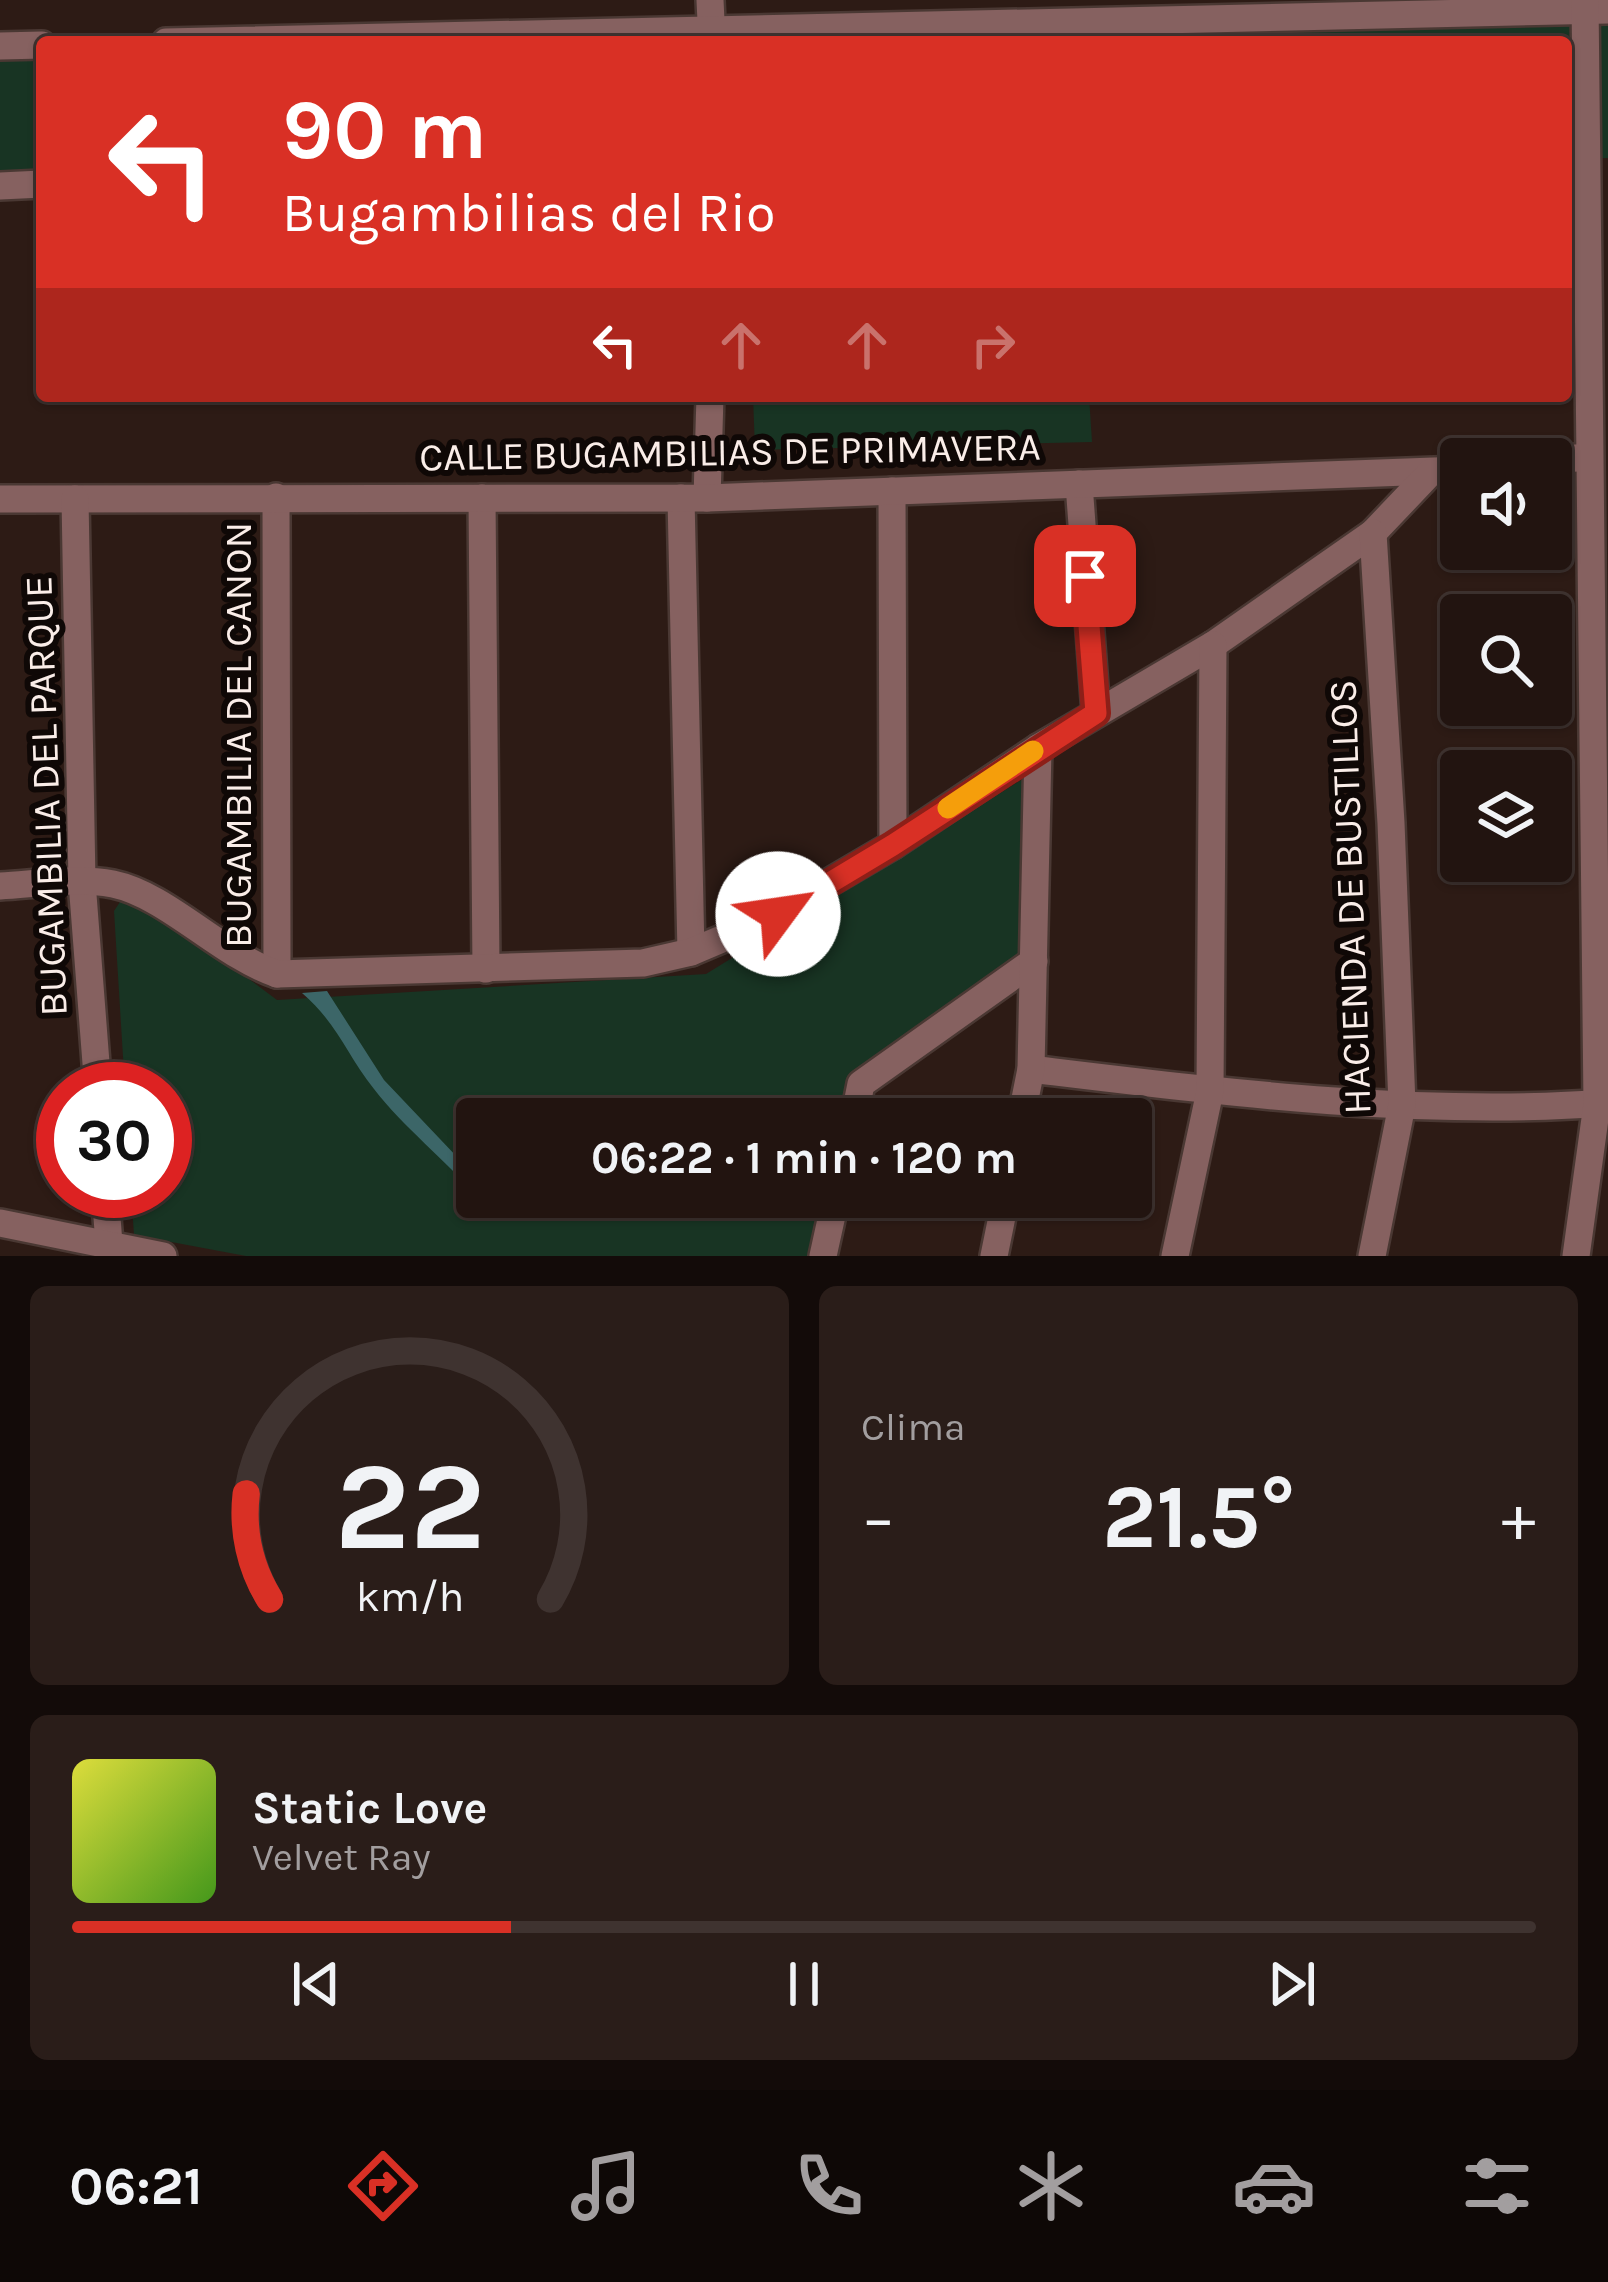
<!DOCTYPE html>
<html lang="es">
<meta charset="utf-8">
<style>
body{margin:0;font-family:Karla,sans-serif;background:#2a1d19;color:#f1f3f6;height:100vh;display:flex;flex-direction:column;font-size:45px;white-space:nowrap}
*{box-sizing:border-box;margin:0}
p{font-size:39px;color:#a29e9f}
.icon{flex:none;width:66px;height:66px;fill:none;stroke:currentColor;stroke-width:2;stroke-linecap:round;stroke-linejoin:round}
.map{position:relative;height:1256px;overflow:hidden}
.panel{display:flex;flex-direction:column;gap:30px;padding:30px;background:#130b09;flex:1}
.panel>*{flex:none}
.banner{position:absolute;left:36px;top:36px;width:1536px;height:366px;border-radius:12px;box-shadow:0 3px 9px #0004,0 0 0 3px #3f3330;background:#d93025;color:#fff;overflow:hidden}
.fabs{position:absolute;left:1440px;top:438px;display:grid;gap:24px}
.fabs a{display:grid;place-items:center;width:132px;height:132px;border-radius:12px;background:#221410;box-shadow:0 3px 9px #0004,0 0 0 3px #3f3330;font-size:60px}
.speed{position:absolute;left:36px;top:1062px;display:flex;gap:24px;font-size:60px;font-weight:700;text-align:center}
.speed>*{display:grid;place-content:center;width:156px;height:156px;border-radius:50%;background:#221410;box-shadow:0 3px 9px #0004,0 0 0 3px #3f3330;line-height:1}
.speed .limit{border:18px solid #d22;background:#fff;color:#111}
.pin{position:absolute;display:grid;place-items:center;width:102px;height:102px;color:#fff;margin:-51px;border-radius:24px;box-shadow:0 6px 18px #0006}
.me{position:absolute;width:132px;margin:-66px;rotate:59deg;stroke-linejoin:round;filter:drop-shadow(0 0 9px #0008)}
.turn{display:flex;align-items:center;gap:42px;height:252px;padding:0 48px;font-size:54px}
.turn .icon{width:156px;height:156px;stroke-width:2.5}
.turn b{display:block;font-size:84px;line-height:102px}
.lanes{display:flex;align-items:center;height:114px;padding:0 48px;background:#0003;justify-content:center;gap:60px;direction:ltr}
.lanes .off{opacity:.35}
.big{font-size:90px;font-weight:700;line-height:1.1}
.panel .widget{flex:1;display:flex;flex-direction:column;justify-content:center;gap:18px;min-width:0;padding:0 42px;border-radius:18px;background:#2a1d19}
.panel .dial{align-items:center;gap:0}
.dial svg{height:312px;overflow:visible;fill:none;stroke:#3f3330;stroke-width:7;stroke-linecap:round;text-anchor:middle}
.dial text{fill:#f1f3f6;stroke:none}
.song{display:flex;align-items:center;gap:36px}
.cover{width:144px;height:144px;border-radius:18px;background:linear-gradient(135deg,hsl(60 70% 55%),hsl(100 70% 35%))}
.played{height:12px;border-radius:6px;background:linear-gradient(90deg,#d93025 30%,#3f3330 30%)}
.keys{display:flex;justify-content:space-around;direction:ltr}
.heat{display:flex;justify-content:space-between;align-items:center;font-size:66px;direction:ltr}
.panel .tiles{flex:1;display:grid;gap:30px;grid-template-columns:1fr 1fr}
.widget:last-child{grid-column:span 2}
.trip{position:absolute;left:456px;top:1098px;width:696px;height:120px;border-radius:12px;background:#221410;box-shadow:0 3px 9px #0004,0 0 0 3px #3f3330;font-weight:700;line-height:120px;text-align:center}
.tabs{display:flex;height:192px;justify-content:space-around;align-items:center;background:#0e0806;color:#a29e9f}
.tabs .icon{width:84px;height:84px}
.tabs .selected{color:#d93025}
.tabs b{font-size:54px;color:#f1f3f6}
.map>svg:first-child{display:block}
.green{fill:#183423}
.water{fill:#3c6668}
.lines{fill:none;stroke-linecap:round;stroke-linejoin:round}
.minor-casing{stroke:#4a3833;stroke-width:32}
.minor{stroke:#866160;stroke-width:27}
.route-casing{stroke:#8d1f18;stroke-width:30}
.route{stroke:#d93025;stroke-width:21}
.slow{stroke:#f59e0b;stroke-width:21}
.labels{text-anchor:middle;dominant-baseline:central;stroke-width:12;stroke-linejoin:round;paint-order:stroke}
.street-label{font-size:39px;fill:#faede8;stroke:#0f0806}
</style>
<div class="map">
<svg width="1608" height="1256" viewBox="0 0 1608 1256">
<rect width="100%" height="100%" fill="#2d1b15"/>
<g class="green">
<polygon points="1608,10 1608,158 1566,159 1566,42 42,42 42,193 0,195 0,40"/>
<polygon points="753,396 1089,396 1092,442 755,450"/>
<polygon points="1023,779 1025,955 849,1078 840,1119 477,1119 477,1197 822,1197 809,1256 246,1256 134,1235 131,1191 165,1191 165,1089 125,1089 114,911 122,899 147,903 277,1000 706,974"/>
</g>
<path class="water" d="M327,991L384,1080L477,1178V1197C445,1159 404,1128 374,1089C346,1054 338,1024 302,993Z"/>
<g class="lines">
<g class="minor-casing">
<g id="minor">
<polyline points="710,0 712,42"/>
<polyline points="166,42 1608,10"/>
<polyline points="0,46 42,45"/>
<polyline points="0,186 42,184"/>
<polyline points="1551,460 1589,457"/>
<polyline points="1079,484 1096,713"/>
<polyline points="892,491 893,845"/>
<polyline points="276,497 277,974"/>
<polyline points="482,498 486,969"/>
<polyline points="681,498 691,952"/>
<polyline points="707,498 710,396"/>
<polyline points="0,499 707,498 1461,470"/>
<polyline points="75,499 82,882 98,1089"/>
<path d="M0,886C36,884 77,877 113,884C167,895 221,955 277,974L643,963L691,952L762,922L893,845L1038,748L1213,645L1373,533L1430,473"/>
<path d="M1031,1069C1222,1092 1416,1117 1608,1103"/>
<polyline points="854,1119 861,1084 1034,961"/>
<polyline points="1021,1119 1031,1069 1038,748"/>
<polyline points="105,1191 109,1244"/>
<polyline points="0,1223 163,1256"/>
<polyline points="823,1256 836,1197"/>
<polyline points="994,1256 1006,1197"/>
<polyline points="1175,1256 1210,1091 1213,645"/>
<polyline points="1372,1256 1402,1105 1391,823 1373,533"/>
<polyline points="1576,1256 1597,1104 1585,0"/>
</g>
</g>
<use href="#minor" class="minor"/>
</g>
<g class="lines">
<g class="route-casing">
<polyline id="route" points="778,914 893,845 1096,713 1085,576"/>
</g>
<use href="#route" class="route"/>
<polyline class="slow" points="948,808 1033,751"/>
</g>
<g class="labels">
<g class="street-label">
<text transform="translate(730 452) rotate(-1)">CALLE BUGAMBILIAS DE PRIMAVERA</text>
<text transform="translate(238 735) rotate(-90)">BUGAMBILIA DEL CANON</text>
<text transform="translate(46 796) rotate(-92)">BUGAMBILIA DEL PARQUE</text>
<text transform="translate(1350 897) rotate(-92)">HACIENDA DE BUSTILLOS</text>
</g>
</g>
</svg>
<div class="fabs">
<a><svg class="icon" aria-label="sound" viewBox="0 0 24 24"><path d="M4 9h4l5-4v14l-5-4H4zM17 9q2 3 0 6"/></svg></a>
<a><svg class="icon" aria-label="search" viewBox="0 0 24 24"><circle cx="10" cy="10" r="6"/><path d="M15 15l6 6"/></svg></a>
<a><svg class="icon" aria-label="layers" viewBox="0 0 24 24"><path d="M12 4l9 5-9 5-9-5zM3 14l9 5 9-5"/></svg></a>
</div>
<div class="speed"><div class="limit">30</div></div>
<div class="pin" style="left:1085px;top:576px;background:#d93025"><svg class="icon" aria-label="arrive" viewBox="0 0 24 24"><path d="M6 21V4h12l-3 4 3 4H6"/></svg></div>
<svg class="me" style="left:778px;top:914px" viewBox="-20 -20 40 40"><circle r="19" fill="#fff"/><path d="M0-13L10 11 0 6-10 11z" fill="#d93025"/></svg>
<div class="trip">06:22 · 1 min · 120 m</div>
<div class="banner">
<div class="turn"><svg class="icon" aria-label="left" viewBox="0 0 24 24"><path d="M17 20v-9H6M10 6l-5 5 5 5"/></svg><div><b>90 m</b>Bugambilias del Rio</div></div>
<div class="lanes"><svg class="icon" aria-label="left" viewBox="0 0 24 24"><path d="M17 20v-9H6M10 6l-5 5 5 5"/></svg><svg class="icon off" aria-label="ahead" viewBox="0 0 24 24"><path d="M12 20V5M6 11l6-6 6 6"/></svg><svg class="icon off" aria-label="ahead" viewBox="0 0 24 24"><path d="M12 20V5M6 11l6-6 6 6"/></svg><svg class="icon off" aria-label="right" viewBox="0 0 24 24"><path d="M7 20v-9h11M14 6l5 5-5 5"/></svg></div>
</div>
</div>
<section class="panel">
<div class="tiles">
<div class="widget dial"><svg viewBox="0 0 100 80">
<path d="M14 69A42 42 0 1 1 86 69"/>
<path d="M14 69A42 42 0 0 1 8 42" stroke="#d93025"/>
<text x="50" y="56" font-size="32" font-weight="700">22</text>
<text x="50" y="72" font-size="11">km/h</text>
</svg></div>
<div class="widget"><p>Clima</p>
<div class="heat"><a>−</a><b class="big">21.5°</b><a>+</a></div>
</div>
<div class="widget">
<div class="song"><i class="cover"></i><div><b>Static Love</b><p>Velvet Ray</p></div></div>
<div class="played"></div>
<div class="keys"><svg class="icon" aria-label="previous" viewBox="0 0 24 24"><path d="M18 5L8 12l10 7zM5 5v14"/></svg><svg class="icon" aria-label="pause" viewBox="0 0 24 24"><path d="M8 5v14M16 5v14"/></svg><svg class="icon" aria-label="next" viewBox="0 0 24 24"><path d="M6 5l10 7-10 7zM19 5v14"/></svg></div>
</div>
</div>
</section>
<nav class="tabs">
<b>06:21</b>
<svg class="icon selected" aria-label="directions" viewBox="0 0 24 24"><path d="M12 3l9 9-9 9-9-9zM9 14v-3h6M13 9l2 2-2 2"/></svg>
<svg class="icon" aria-label="music" viewBox="0 0 24 24"><path d="M9 18V5l10-2v13"/><circle cx="6" cy="18" r="3"/><circle cx="16" cy="16" r="3"/></svg>
<svg class="icon" aria-label="phone" viewBox="0 0 24 24"><path d="M5 4h4l2 5-3 2q2 4 5 5l2-3 5 2v4C11 20 4 13 5 4z"/></svg>
<svg class="icon" aria-label="climate" viewBox="0 0 24 24"><path d="M12 3v18M4 7l16 10M4 17L20 7"/></svg>
<svg class="icon" aria-label="car" viewBox="0 0 24 24"><path d="M5 17H2v-5l4-1 3-4h7l3 4 3 1v5h-3M9 17h6M6 11h13"/><circle cx="7" cy="17" r="2"/><circle cx="17" cy="17" r="2"/></svg>
<svg class="icon" aria-label="filters" viewBox="0 0 24 24"><path d="M4 7h16M4 17h16"/><circle cx="9" cy="7" r="2"/><circle cx="15" cy="17" r="2"/></svg>
</nav>
